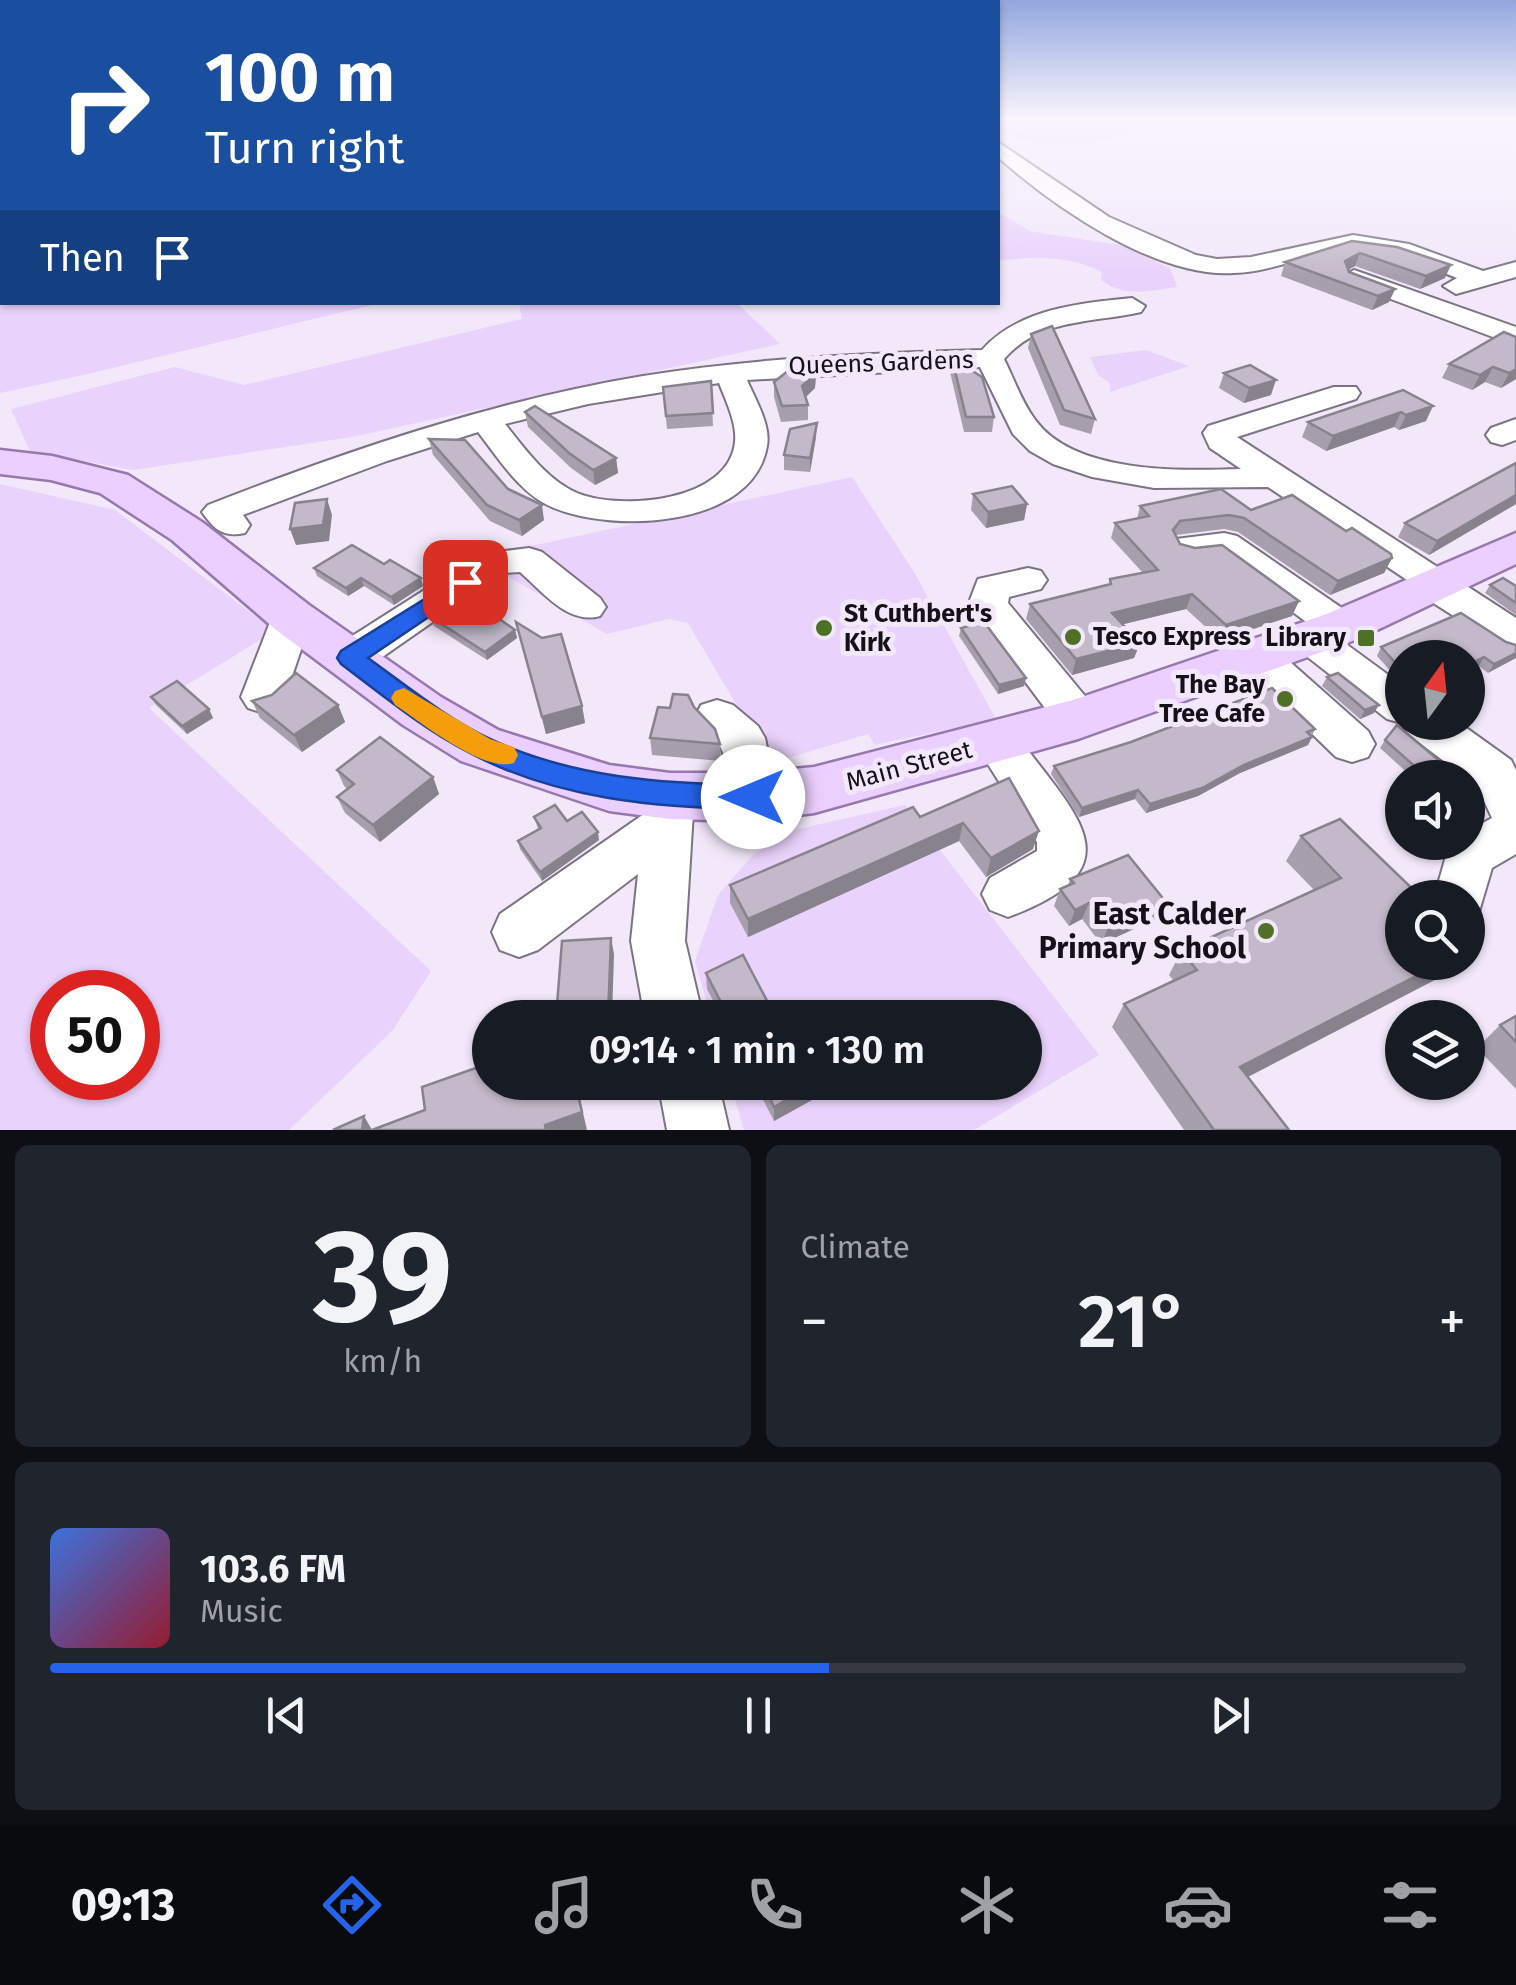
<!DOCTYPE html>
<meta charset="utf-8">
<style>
body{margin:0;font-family:"Fira Sans",sans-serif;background:#20242c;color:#f1f3f6;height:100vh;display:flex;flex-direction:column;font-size:38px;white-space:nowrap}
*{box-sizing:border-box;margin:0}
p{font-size:32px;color:#9ea1a6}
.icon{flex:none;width:55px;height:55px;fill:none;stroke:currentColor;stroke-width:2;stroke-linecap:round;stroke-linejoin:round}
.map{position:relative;height:1130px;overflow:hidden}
.sheet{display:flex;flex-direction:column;gap:15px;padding:15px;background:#0d0f14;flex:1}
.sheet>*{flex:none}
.top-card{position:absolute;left:0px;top:0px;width:1000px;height:305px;box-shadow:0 2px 8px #0004;background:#1a4fa0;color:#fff;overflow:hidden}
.needle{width:65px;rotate:15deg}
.controls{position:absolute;left:1385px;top:640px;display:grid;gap:20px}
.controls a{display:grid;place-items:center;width:100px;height:100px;border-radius:50%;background:#171b24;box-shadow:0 2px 8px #0004;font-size:50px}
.speed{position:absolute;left:30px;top:970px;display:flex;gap:20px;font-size:50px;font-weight:700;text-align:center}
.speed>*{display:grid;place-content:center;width:130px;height:130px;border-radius:50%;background:#171b24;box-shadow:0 2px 8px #0004;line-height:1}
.speed .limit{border:15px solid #d22;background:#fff;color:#111}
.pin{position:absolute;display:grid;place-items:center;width:85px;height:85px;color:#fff;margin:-42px;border-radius:20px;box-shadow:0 5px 15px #0006}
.me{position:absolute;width:110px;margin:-55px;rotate:270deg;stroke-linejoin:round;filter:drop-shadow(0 0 8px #0008)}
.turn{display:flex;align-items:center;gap:35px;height:210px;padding:0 40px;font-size:45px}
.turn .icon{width:130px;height:130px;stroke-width:2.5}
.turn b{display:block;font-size:70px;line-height:85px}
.then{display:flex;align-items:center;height:95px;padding:0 40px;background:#0003;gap:20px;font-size:38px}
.big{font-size:75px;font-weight:600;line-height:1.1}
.sheet .card{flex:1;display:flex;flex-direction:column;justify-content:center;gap:15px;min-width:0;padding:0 35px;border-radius:15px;background:#20242c}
.sheet .dial{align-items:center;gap:0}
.dial b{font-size:130px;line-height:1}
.song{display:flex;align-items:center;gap:30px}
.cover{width:120px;height:120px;border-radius:15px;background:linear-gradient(135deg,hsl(220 70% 55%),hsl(350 70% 35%))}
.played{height:10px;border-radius:5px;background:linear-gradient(90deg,#2563eb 55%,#363941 55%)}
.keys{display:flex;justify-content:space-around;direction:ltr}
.heat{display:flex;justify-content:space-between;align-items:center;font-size:55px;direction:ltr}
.sheet .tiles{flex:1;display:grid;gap:15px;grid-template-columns:1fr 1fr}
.card:last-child{grid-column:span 2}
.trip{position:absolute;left:472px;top:1000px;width:570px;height:100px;border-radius:50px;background:#171b24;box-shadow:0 2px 8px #0004;font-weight:600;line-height:100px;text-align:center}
.dock{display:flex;height:160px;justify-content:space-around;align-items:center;background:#090b0e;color:#9ea1a6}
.dock .icon{width:70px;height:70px}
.dock .on{color:#2563eb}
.dock b{font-size:45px;color:#f1f3f6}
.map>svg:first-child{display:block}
.green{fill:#e9d2fb;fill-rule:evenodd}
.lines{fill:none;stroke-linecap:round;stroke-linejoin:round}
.minor-casing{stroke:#7c7383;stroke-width:4}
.major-casing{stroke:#9778ad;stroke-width:5}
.minor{fill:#fff;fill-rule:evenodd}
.major{fill:#ebcffe;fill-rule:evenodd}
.wall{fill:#a89fae}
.shaded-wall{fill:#88828d}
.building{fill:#c3b9ca;stroke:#88828d;stroke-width:2.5}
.route{fill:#2563eb;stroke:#184099;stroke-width:2.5}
.slow{fill:#f59e0b}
.poi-dot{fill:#4e7027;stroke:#f2e8fa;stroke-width:4}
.labels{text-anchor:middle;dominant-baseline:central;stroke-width:10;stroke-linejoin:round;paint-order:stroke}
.street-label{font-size:25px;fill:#151117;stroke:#f2e8fa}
.poi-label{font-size:25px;font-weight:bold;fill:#151117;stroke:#f2e8fa;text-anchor:start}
.near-poi-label{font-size:30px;font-weight:bold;fill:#151117;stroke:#f2e8fa;text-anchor:end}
</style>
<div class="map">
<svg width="1516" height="1130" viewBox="0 0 1516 1130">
<rect width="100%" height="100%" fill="#f2e8fa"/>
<g class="green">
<path d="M998,119H1306C1268,136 1222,119 1181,123C1141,127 1099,146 1058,145C1037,145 1016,138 998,129Z"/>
<path d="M998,212L1030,231L1120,245L1170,268L1177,287C1149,291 1125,298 1101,280L1102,272C1067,255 1034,256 998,261Z"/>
<path d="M0,303L5,302L381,303C254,332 128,367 0,393Z"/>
<polygon points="519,303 737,303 780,344 352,437 133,470 30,451 11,409 175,367 244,385 522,319"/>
<polygon points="1146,350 1189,366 1110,392 1110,383 1098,375 1090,357"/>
<polygon points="852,477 914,572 996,719 875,745 868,734 771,763 688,623 669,619 607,634 476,558"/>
<path d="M0,484L115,510L275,631L149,708L431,971L393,1030L289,1130H0ZM52,992H138V1078H52Z"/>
<polygon points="905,805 1099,1055 974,1130 744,1130 730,1083 1025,1082 1025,1018 711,1017 695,961 718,895 755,853 798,829"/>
</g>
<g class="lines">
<g class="minor-casing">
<g id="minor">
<path d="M998,142L1109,217L1196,255L1217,259L1251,257L1353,235L1409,244L1483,271L1516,262V277L1456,294L1443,286L1457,278C1413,261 1373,242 1324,253C1294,260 1265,272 1234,273C1156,278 1054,207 998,157Z"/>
<polygon points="1354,270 1516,327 1516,341 1501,340 1345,282 1342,277"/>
<path d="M1132,298L1145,306L1141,312C1093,323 1039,318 1004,359C1014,379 1022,403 1036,421C1076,474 1181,471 1241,469L1210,448L1203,433L1208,426L1334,387H1356L1360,393L1356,399L1237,437L1516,618V651L1502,647L1421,595L1416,586L1268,487L1154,488L1092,477L1053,464L1030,451L1013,434L980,367L747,380C755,399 771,425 767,446C753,528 614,533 554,508C521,495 499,459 478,432L387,461L243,515L250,525L245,533C223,538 214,529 202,512L208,505C349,450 493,401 643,376C755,358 869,353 982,350C1018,309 1080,303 1132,298ZM719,383C726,401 737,423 735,442C729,502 621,511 577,493C547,480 525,449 505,424L588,404Z"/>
<polygon points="1516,419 1516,440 1502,445 1491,442 1486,435 1491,428"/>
<polygon points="1224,533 1237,536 1355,617 1361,627 1355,637 1342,641 1402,685 1402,722 1458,722 1511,760 1516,770 1516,854 1492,868 1478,915 1468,919 1468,898 1434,898 1450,842 1468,842 1468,831 1492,818 1477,786 1408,734 1402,723 1387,719 1296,648 1290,638 1296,628 1309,624 1217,556 1189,559 1176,555 1171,547 1176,539"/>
<path d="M529,548L542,552L600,598L606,607L600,616C568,625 543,592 520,572L503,573L365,669L350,673L335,669L329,658L335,647L481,554Z"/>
<polygon points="1028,568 1041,571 1047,580 1041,589 1009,597 1008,603 1094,707 1100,719 1094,731 1078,736 1062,731 968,605 978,579"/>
<polygon points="292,603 306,607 312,617 285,697 278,708 263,713 248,708 241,697 272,617 278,607"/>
<polygon points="1257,641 1272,646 1368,731 1375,744 1368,757 1352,762 1336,757 1242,666 1236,656 1242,646"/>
<path d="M717,700L733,705L758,726L765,738L777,797L770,811L753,817L736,811C726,791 730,767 721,748C716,736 701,729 695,717L701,705Z"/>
<path d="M997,724L1013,730C1071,812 1145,866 1008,917L990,910L982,894L990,878L1037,851V842L974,742L981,730Z"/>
<polygon points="670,776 687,782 694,796 685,941 703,1018 645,1018 631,941 638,874 538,950 519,957 500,950 492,932 500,914 644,814 646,796 653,782"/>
<polygon points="658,1082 718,1082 729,1130 667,1130"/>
</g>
</g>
<g class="major-casing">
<polygon id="major" points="0,450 52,456 128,475 202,522 309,605 441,697 498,730 609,765 670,773 753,773 814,767 1073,700 1324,615 1516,533 1516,564 1358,639 1078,739 814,813 753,821 670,819 609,811 461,761 403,725 275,629 172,540 100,493 51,480 0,474"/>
</g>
<use href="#minor" class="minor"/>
<use href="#major" class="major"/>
</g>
<g class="wall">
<polygon points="1352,241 1445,278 1420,289 1355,266 1348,270 1349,272 1395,289 1389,302 1372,310 1281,276 1285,262"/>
<polygon points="1031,334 1095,419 1091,434 1060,425 1028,348"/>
<polygon points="1516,337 1516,379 1501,388 1485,382 1472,390 1442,378 1449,364"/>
<polygon points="952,358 994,417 992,432 964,432 950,372"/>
<polygon points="1224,373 1271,395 1244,403 1219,388"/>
<polygon points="816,374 815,388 806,397 808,405 808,420 781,422 774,397 774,382"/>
<polygon points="711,381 713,426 667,429 663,387"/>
<polygon points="1403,390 1426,421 1399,430 1394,427 1326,451 1302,437 1308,422"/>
<polygon points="525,412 616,458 618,473 595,485 571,468 528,427"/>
<polygon points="816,437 810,472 784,470 784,455"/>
<polygon points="429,439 544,520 522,536 490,521 433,455"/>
<polygon points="1516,463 1516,504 1429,555 1398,537 1405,523"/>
<polygon points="973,494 1027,504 1024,520 986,528 971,510"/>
<polygon points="1140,506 1251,510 1346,531 1392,558 1384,573 1330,595 1238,532 1224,529 1176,535 1180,544 1299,601 1292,616 1220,640 1186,609 1123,624 1140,643 1134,658 1072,675 1026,619 1030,604 1109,585 1110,579 1143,573 1111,538 1115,523 1137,519"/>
<polygon points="314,568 423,586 394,605 364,586 348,596 317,576"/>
<polygon points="1490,585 1516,586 1516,615 1485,593"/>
<polygon points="495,600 497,608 491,612 515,630 517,638 487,660 434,626 431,617"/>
<polygon points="516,622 582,706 585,723 546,734"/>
<polygon points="961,628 1026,678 1024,686 998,694 959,636"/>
<polygon points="1506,642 1516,645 1488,673 1479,666 1402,658 1402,684 1377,656 1381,647"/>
<polygon points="1327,677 1374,713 1360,719 1322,686"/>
<polygon points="151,697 209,709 213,718 187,734 156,705"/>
<polygon points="252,701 338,705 345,722 302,752 260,718"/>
<polygon points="694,707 720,744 721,761 652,755 650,738 670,708"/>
<polygon points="1315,729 1308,745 1240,773 1198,796 1146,813 1135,799 1079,817 1051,774 1054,766"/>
<polygon points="1385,740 1445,778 1413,778 1380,748"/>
<polygon points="337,770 433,777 439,794 380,842 345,813 337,797 347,789 344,786"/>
<polygon points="1009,778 1033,849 986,877 959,841 748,937 730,903 730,885 920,817"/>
<polygon points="534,817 567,821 599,840 542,881 520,849 518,841 538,829"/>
<polygon points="1340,819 1402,962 1460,962 1452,971 1248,1077 1289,1130 1184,1130 1112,1027 1124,1004 1174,981 1169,975 1181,951 1314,890 1286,861 1301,836"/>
<polygon points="1070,879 1166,902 1158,918 1101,944 1082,919 1069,926 1054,906 1060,889 1068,886"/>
<polygon points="706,973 776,1018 722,1018 707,989"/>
<polygon points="1516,1016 1516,1089 1477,1048 1500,1025"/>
<polygon points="754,1082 812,1082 813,1085 812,1100 774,1121"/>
</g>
<g class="shaded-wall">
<polygon points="1360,253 1355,266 1340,274 1345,261"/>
<polygon points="1451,265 1445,278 1420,289 1426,276"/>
<polygon points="1395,289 1389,302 1372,310 1378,296"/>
<polygon points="1493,367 1485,382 1472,390 1480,375"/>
<polygon points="1516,369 1516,379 1501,388 1509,373"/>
<polygon points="816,374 815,388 802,400 802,386"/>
<polygon points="1276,380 1271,395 1244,403 1249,388"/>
<polygon points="1433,406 1426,421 1399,430 1406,415"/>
<polygon points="1401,412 1394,427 1326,451 1333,436"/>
<polygon points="817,423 816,437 810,472 810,458"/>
<polygon points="616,458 618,473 595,485 593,470"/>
<polygon points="1516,495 1516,504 1429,555 1437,541"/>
<polygon points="327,499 332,515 329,541 296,545 290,529"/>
<polygon points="1027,504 1024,520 986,528 988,512"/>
<polygon points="542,505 544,520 522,536 519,520"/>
<polygon points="1392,558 1384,573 1330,595 1338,581"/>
<polygon points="361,578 364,586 348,596 346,588"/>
<polygon points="421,578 423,586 394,605 391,597"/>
<polygon points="1192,594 1186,609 1108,628 1112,613"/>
<polygon points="495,600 497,608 486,616 484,608"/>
<polygon points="1299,601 1292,616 1220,640 1226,625"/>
<polygon points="515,630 517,638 487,660 485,652"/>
<polygon points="1140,643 1134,658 1072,675 1076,659"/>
<polygon points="1516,653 1516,658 1488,673 1494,664"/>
<polygon points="1484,657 1479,666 1468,671 1468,665"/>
<polygon points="1026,678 1024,686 998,694 999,685"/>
<polygon points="338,705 345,722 302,752 294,735"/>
<polygon points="1379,705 1374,713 1360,719 1365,710"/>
<polygon points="582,706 585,723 546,734 542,717"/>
<polygon points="209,709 213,718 187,734 182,726"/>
<polygon points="1312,737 1308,745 1240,773 1198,796 1146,813 1150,804"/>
<polygon points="1450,770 1445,778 1432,778"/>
<polygon points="433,777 439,794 380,842 373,825"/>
<polygon points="1138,790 1135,799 1079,817 1082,808"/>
<polygon points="963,823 959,841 748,937 748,919"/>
<polygon points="1039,831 1033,849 986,877 991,858"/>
<polygon points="598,832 599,840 542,881 540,872"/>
<polygon points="1166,902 1158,918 1101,944 1108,928"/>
<polygon points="1089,903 1082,919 1069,926 1075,910"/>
<polygon points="611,938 614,954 612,1018 608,1018"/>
<polygon points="1443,962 1460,962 1452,971 1224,1089 1240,1067"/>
<polygon points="576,1082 587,1130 546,1130 545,1125"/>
<polygon points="813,1085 812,1100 774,1121 774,1107"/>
<polygon points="364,1116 372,1130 362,1130"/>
</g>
<g class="building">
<polygon points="1352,241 1397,247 1451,265 1426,276 1360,253 1345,261 1349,272 1395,289 1378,296 1285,262"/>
<polygon points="1052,326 1095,419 1064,410 1031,334"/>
<polygon points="1504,332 1516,337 1516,369 1509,373 1493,367 1480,375 1449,364"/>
<polygon points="952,358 982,377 994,417 966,417"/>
<polygon points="1250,365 1276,380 1249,388 1224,373"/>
<polygon points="793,367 816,374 802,386 808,405 782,406 774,382"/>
<polygon points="711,381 713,413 666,416 663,387"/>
<polygon points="1403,390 1433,406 1406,415 1401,412 1333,436 1308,422"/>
<polygon points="535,406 616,458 593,470 569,453 525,412"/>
<polygon points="817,423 810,458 784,455 790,429"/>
<polygon points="429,439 465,440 508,489 542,505 519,520 487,505"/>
<polygon points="1516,463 1516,495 1437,541 1405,523"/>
<polygon points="1012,486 1027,504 988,512 973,494"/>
<polygon points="1221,489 1251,510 1292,495 1346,531 1352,528 1391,554 1392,558 1338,581 1244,518 1229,515 1180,521 1173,530 1180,544 1195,548 1222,545 1299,601 1226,625 1192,594 1112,613 1140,643 1076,659 1030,604 1111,584 1110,579 1158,570 1115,523 1149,516 1140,506"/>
<polygon points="327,499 323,525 290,529 295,503"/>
<polygon points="352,545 384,564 390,560 421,578 391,597 361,578 346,588 314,568"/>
<polygon points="1503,578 1516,586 1516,603 1490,585"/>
<polygon points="474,588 495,600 484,608 515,630 485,652 431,617"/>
<polygon points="1461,613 1506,642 1516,645 1516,653 1494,664 1484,657 1468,665 1468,658 1402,658 1402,670 1381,647"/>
<polygon points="516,622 542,638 561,634 582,706 542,717"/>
<polygon points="984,622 1026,678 999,685 961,628"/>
<polygon points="296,673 338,705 294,735 252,701 272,695"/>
<polygon points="1338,673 1379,705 1365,710 1327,677"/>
<polygon points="177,681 209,709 182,726 151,697"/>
<polygon points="1272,688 1315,729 1307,732 1312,737 1244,765 1202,788 1150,804 1138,790 1082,808 1054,766 1131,742"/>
<polygon points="673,694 688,695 694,707 715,729 720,744 650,738 658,707 670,708"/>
<polygon points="1397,725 1450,770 1428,778 1385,740"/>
<polygon points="380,737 433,777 373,825 337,797 354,784 337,770"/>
<polygon points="1009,778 1039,831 991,858 963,823 748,919 730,885 913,807 920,817"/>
<polygon points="555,805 567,821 582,812 598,832 540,872 518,841 541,828 534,817"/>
<polygon points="1340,819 1422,898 1402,898 1402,962 1443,962 1240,1067 1289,1130 1214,1130 1124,1004 1197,970 1181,951 1341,878 1301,836"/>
<polygon points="1128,855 1166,902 1108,928 1089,903 1075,910 1060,889 1074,883 1070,879"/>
<polygon points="611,938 608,1018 556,1018 562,941"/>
<polygon points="743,955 776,1018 729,1018 706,973"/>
<polygon points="1516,1016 1516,1042 1500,1025"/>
<polygon points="487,1064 491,1085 497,1082 575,1082 582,1112 545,1125 546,1130 372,1130 425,1110 422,1087"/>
<polygon points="762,1082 812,1082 813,1085 774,1107"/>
<polygon points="364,1116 362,1130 333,1130"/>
</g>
<linearGradient id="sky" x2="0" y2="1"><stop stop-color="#93a7de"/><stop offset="0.43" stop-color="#f9f5fd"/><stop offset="1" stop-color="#f9f5fd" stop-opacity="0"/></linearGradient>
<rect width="1516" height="277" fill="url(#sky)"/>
<path class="route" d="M465,574L477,582L473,587L368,658C407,686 446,718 490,739C574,778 663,784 753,785L764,789L768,797L764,805L753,809C656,808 556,799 468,752C422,728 382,695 341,664L337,658L341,651Z"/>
<path class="slow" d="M404,688L490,739L514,747L518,755L514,763C483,773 421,722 395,705L391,698L395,691Z"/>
<g class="poi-dot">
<circle cx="824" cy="628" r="10"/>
<circle cx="1073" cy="637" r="10"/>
<rect x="1356" y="628" width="20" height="20" rx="5"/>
<circle cx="1285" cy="699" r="10"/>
<circle cx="1266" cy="931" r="10"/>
</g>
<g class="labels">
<g class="street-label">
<text transform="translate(881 363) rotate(-2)">Queens Gardens</text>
<text transform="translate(909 766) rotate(-15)">Main Street</text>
</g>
<g class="poi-label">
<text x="844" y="614">St Cuthbert's<tspan x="844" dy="29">Kirk</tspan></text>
<text x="1093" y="637">Tesco Express</text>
<text x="1346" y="638" text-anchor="end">Library</text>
<text x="1265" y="685" text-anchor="end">The Bay<tspan x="1265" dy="29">Tree Cafe</tspan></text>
</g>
<g class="near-poi-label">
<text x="1246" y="914">East Calder<tspan x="1246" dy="34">Primary School</tspan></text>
</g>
</g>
</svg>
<div class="controls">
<a><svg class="needle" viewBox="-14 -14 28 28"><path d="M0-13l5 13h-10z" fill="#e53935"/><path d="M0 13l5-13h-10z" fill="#9ea1a6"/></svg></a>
<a><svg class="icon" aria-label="sound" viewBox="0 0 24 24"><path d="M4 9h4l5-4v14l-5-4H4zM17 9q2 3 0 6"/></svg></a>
<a><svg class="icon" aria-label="search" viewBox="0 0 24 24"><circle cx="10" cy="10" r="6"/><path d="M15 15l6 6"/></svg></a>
<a><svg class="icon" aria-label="layers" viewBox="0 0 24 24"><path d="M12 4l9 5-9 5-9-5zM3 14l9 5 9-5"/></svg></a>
</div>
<div class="speed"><div class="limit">50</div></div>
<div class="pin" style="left:465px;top:582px;background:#d93025"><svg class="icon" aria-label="arrive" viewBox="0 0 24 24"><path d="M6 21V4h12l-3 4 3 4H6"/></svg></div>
<svg class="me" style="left:753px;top:797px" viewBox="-20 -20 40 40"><circle r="19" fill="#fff"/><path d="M0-13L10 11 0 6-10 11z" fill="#2563eb"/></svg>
<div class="trip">09:14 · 1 min · 130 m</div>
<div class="top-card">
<div class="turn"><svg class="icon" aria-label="right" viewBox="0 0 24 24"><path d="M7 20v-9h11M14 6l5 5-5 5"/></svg><div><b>100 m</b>Turn right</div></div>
<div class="then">Then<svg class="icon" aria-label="arrive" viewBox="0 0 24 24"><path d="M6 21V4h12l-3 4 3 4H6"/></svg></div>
</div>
</div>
<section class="sheet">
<div class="tiles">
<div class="card dial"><b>39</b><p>km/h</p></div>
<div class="card"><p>Climate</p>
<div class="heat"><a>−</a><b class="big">21°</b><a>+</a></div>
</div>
<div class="card">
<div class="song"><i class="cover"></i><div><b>103.6 FM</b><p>Music</p></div></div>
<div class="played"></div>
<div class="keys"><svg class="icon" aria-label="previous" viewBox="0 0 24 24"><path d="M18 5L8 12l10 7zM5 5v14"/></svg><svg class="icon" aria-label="pause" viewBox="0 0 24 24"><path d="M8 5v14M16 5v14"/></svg><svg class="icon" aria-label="next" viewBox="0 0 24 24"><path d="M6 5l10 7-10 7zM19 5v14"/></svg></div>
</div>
</div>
</section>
<nav class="dock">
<b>09:13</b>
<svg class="icon on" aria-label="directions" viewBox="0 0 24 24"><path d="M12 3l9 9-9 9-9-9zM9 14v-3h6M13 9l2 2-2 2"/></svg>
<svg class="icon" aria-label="music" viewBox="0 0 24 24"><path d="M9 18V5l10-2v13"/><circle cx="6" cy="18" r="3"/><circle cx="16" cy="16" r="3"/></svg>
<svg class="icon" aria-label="phone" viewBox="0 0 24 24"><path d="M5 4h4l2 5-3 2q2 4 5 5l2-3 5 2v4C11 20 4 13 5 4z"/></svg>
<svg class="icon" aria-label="climate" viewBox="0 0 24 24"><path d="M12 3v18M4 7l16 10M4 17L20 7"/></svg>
<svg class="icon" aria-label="car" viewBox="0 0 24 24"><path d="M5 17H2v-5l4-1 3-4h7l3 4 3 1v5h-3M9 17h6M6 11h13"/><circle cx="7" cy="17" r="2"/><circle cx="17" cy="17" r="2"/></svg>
<svg class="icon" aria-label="filters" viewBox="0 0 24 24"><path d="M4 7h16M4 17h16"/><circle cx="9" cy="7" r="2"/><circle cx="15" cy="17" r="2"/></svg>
</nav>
